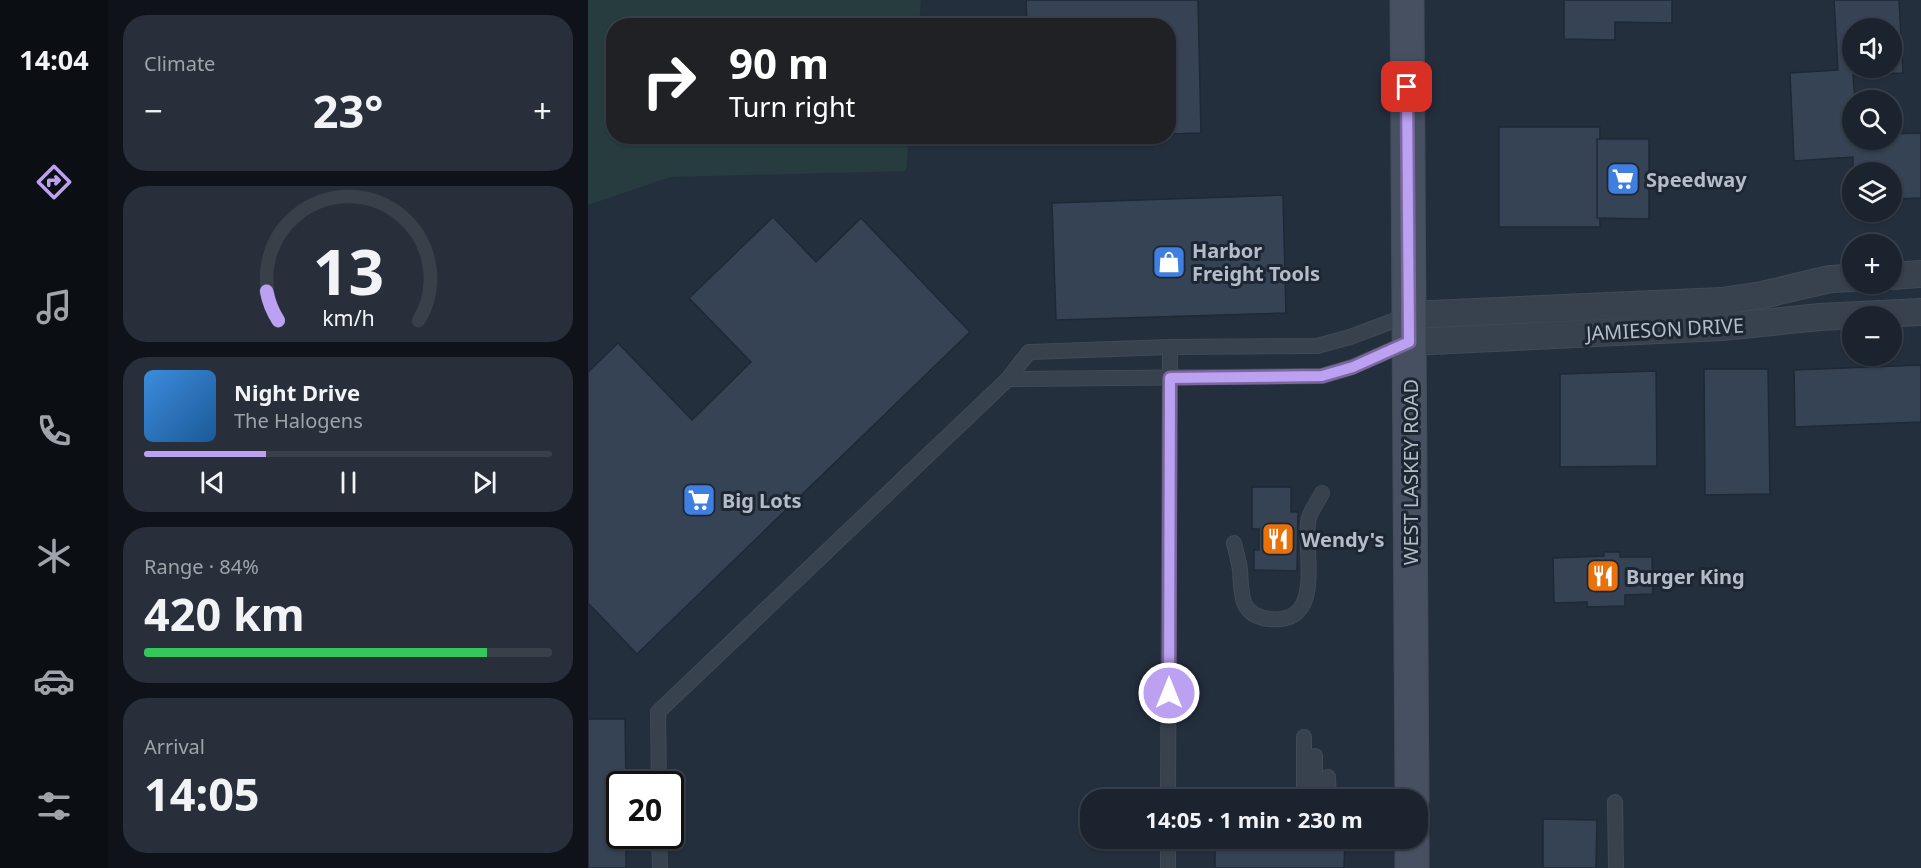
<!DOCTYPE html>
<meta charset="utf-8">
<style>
body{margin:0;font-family:"Noto Sans",sans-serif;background:#282f3a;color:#f1f3f6;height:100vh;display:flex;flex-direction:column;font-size:22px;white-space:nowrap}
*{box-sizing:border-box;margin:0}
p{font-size:20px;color:#a0a4aa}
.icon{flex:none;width:33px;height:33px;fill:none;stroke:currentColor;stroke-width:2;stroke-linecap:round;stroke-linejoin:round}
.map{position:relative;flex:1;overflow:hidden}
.side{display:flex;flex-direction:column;gap:15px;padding:15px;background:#0f1319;width:480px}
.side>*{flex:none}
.top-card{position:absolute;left:18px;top:18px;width:570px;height:126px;border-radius:24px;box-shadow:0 2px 4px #0004,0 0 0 2px #39404a;background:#202124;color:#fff;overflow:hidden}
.buttons{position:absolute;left:1254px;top:18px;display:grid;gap:12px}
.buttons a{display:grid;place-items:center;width:60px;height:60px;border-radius:50%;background:#1b232e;box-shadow:0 2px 4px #0004,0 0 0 2px #39404a;font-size:30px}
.speed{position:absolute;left:18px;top:771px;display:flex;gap:12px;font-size:30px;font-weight:700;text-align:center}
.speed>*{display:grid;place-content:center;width:78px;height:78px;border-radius:50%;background:#1b232e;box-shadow:0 2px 4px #0004,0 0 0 2px #39404a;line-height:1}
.speed .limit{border:3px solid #111;border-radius:9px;background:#fff;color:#111}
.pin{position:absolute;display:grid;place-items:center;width:51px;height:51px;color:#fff;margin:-26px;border-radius:12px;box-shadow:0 3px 9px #0006}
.me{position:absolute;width:66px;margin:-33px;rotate:0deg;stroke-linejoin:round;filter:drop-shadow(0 0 4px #0008)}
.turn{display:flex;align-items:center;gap:21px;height:126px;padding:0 24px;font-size:27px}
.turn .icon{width:78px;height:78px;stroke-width:2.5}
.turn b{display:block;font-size:42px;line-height:51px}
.big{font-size:45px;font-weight:700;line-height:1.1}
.side .card{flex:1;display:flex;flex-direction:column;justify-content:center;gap:9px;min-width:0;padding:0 21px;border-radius:24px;background:#282f3a}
.side .dial{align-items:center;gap:0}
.dial svg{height:156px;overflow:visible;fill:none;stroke:#39404a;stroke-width:7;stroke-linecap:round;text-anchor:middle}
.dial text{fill:#f1f3f6;stroke:none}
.song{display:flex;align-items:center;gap:18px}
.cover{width:72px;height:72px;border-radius:9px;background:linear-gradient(135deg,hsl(210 70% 55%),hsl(210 70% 35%))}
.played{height:6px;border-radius:3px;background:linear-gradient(90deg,#bca0f2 30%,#39404a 30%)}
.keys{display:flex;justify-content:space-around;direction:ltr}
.heat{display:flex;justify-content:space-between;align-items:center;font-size:33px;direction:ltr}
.charge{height:9px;border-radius:4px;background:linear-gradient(90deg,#34c759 84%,#39404a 0)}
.trip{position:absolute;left:492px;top:789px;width:348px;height:60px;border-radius:24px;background:#1b232e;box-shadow:0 2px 4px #0004,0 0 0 2px #39404a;font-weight:700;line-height:60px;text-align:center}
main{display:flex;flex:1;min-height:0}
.menu{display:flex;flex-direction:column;width:108px;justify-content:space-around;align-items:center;background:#0b0e12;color:#a0a4aa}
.menu .icon{width:42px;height:42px}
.menu .selected{color:#bca0f2}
.menu b{font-size:27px;color:#f1f3f6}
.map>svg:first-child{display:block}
.green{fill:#263c3f}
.building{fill:#364354;stroke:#1f2835;stroke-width:1.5;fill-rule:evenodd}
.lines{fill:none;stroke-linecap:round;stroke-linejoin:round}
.service-casing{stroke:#414a57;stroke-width:16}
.minor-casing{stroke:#414a57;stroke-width:28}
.secondary-casing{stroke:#414a57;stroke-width:35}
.service{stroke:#38414e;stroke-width:14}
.minor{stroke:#38414e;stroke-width:26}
.secondary{stroke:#465061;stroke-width:33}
.route-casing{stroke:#7a689d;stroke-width:15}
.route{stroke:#bca0f2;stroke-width:10}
.labels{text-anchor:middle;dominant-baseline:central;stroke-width:6;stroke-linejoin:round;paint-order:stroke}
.poi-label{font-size:20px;font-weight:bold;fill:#b4bcc9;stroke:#1d2633;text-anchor:start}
.street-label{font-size:20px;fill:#b4bcc9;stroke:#1d2633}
</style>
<main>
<nav class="menu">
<b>14:04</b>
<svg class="icon selected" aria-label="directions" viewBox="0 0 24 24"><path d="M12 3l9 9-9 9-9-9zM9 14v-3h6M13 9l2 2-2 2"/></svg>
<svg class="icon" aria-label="music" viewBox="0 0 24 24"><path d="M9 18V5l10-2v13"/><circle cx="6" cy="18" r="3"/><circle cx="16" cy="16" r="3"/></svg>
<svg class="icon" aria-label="phone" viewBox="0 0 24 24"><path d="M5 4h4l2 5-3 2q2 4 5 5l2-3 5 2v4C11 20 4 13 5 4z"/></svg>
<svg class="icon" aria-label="climate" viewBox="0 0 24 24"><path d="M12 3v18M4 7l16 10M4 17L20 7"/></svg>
<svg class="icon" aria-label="car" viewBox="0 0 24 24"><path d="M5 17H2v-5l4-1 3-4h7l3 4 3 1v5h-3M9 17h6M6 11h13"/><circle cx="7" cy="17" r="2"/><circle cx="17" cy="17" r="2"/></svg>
<svg class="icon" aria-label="filters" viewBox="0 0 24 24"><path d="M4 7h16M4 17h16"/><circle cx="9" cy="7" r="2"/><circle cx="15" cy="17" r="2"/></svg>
</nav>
<section class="side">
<div class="card"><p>Climate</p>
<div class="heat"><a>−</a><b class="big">23°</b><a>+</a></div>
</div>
<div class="card dial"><svg viewBox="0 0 100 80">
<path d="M14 69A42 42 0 1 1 86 69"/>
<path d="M14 69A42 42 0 0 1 8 54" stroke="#bca0f2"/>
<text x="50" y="56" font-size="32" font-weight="700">13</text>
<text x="50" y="72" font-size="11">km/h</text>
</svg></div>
<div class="card">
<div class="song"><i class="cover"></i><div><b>Night Drive</b><p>The Halogens</p></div></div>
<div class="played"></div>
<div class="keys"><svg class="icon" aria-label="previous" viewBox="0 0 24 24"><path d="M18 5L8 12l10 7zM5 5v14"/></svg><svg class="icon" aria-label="pause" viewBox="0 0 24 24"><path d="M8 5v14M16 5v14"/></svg><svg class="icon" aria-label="next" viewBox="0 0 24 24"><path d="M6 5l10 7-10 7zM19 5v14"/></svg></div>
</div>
<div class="card"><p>Range · 84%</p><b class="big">420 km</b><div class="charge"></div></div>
<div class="card"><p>Arrival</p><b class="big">14:05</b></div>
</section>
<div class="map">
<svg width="1333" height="868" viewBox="0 0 1333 868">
<rect width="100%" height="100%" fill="#242f3e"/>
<polygon class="green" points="0,0 333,0 331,25 26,26 26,136 321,137 318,171 82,177 0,205"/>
<g class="building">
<polygon points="438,0 610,0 613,133 580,134 580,26 439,26"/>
<polygon points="976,0 1084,0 1084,23 1027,22 1027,40 976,39"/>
<path d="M1246,0H1311L1315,73L1265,75L1267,100H1264V140H1304V134L1333,133V198L1304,199V172H1265V157L1206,161L1202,73L1250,70ZM1264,28H1304V68H1264Z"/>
<rect x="911" y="127" width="101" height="100"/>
<polygon points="1009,139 1061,139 1061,219 1009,218"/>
<polygon points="695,195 698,313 468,320 464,203"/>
<polygon points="185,217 228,262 273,218 382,332 49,654 0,603 0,372 30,343 104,420 163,362 101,298"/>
<polygon points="1333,365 1333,422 1207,427 1206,370"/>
<polygon points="1116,369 1180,369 1182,494 1117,495"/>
<polygon points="1068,371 1069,466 972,467 972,374"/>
<polygon points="664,487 703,487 703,512 710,512 709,571 666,570 666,550 671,550 671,529 664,529"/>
<polygon points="1016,552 1032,552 1032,557 1064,557 1065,594 1037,595 1037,606 999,607 999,602 966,603 965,558 1016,556"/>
<polygon points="0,719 37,719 38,784 32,784 32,836 38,836 38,868 0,868"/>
<polygon points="955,819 1009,820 1008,868 955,868"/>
<polygon points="627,838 757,838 756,868 627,868"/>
</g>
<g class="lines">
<g class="service-casing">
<g id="service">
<polyline points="420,379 734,376 764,367 821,342"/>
<path d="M646,543C648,552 651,561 652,570C654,592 650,615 681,619C737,625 716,556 720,522C721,512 730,502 734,493"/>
<polyline points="727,756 727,800"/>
<polyline points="740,777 741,800"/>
<polyline points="71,784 70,712 420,379 441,352 582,347 729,346 762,337 821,315"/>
<polyline points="580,800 582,347"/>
<polyline points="716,800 716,737"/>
<polyline points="1027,802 1028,868"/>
<polyline points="71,836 72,868"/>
<polyline points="580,868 580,838"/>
</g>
</g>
<g class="minor-casing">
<g id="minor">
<polyline points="1304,276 1333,274"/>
<polyline points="821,315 1134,301 1174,295 1242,279 1264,278"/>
<polyline points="821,342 1134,327 1232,317 1333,312"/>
</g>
</g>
<g class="secondary-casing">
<g id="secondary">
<polyline points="819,0 824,800"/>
<polyline points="824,838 824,868"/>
</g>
</g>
<use href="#service" class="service"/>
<use href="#minor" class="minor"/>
<use href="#secondary" class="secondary"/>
</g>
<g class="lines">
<g class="route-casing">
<polyline id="route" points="581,693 582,378 734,376 765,367 821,342 819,87"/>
</g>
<use href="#route" class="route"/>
</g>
<defs>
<g id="supermarket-square" transform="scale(1.725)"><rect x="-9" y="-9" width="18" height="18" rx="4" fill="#3f7fe0" stroke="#1d2633"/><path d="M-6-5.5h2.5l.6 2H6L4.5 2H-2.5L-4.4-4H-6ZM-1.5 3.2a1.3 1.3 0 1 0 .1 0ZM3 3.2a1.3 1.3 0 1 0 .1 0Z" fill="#fff"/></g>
<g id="shop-square" transform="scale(1.725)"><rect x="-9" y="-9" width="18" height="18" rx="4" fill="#3f7fe0" stroke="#1d2633"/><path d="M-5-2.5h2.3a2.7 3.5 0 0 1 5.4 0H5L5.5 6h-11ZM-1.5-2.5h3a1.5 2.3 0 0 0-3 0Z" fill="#fff"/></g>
<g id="restaurant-square" transform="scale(1.725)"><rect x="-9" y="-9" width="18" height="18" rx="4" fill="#e8710a" stroke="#1d2633"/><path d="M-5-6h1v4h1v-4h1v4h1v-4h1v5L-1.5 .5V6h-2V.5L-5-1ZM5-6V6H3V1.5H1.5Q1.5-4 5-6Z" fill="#fff"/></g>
</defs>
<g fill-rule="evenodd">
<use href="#supermarket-square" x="1035" y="179"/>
<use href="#shop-square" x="581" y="262"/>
<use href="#supermarket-square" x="111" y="500"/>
<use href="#restaurant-square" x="690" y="539"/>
<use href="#restaurant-square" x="1015" y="576"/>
</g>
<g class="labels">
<g class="poi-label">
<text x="1058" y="179">Speedway</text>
<text x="604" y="250">Harbor<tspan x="604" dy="23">Freight Tools</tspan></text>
<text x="134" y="500">Big Lots</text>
<text x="713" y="539">Wendy's</text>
<text x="1038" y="576">Burger King</text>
</g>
<g class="street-label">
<text transform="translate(1077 329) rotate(-3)">JAMIESON DRIVE</text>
<text transform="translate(822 472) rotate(-90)">WEST LASKEY ROAD</text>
</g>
</g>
</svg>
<div class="buttons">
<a><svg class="icon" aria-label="sound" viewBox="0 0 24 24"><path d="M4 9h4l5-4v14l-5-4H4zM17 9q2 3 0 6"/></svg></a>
<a><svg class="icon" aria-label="search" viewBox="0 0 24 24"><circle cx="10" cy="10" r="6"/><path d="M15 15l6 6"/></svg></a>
<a><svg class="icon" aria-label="layers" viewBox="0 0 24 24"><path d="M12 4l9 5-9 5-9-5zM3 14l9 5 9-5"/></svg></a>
<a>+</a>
<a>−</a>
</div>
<div class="speed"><div class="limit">20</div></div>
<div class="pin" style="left:819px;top:87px;background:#d93025"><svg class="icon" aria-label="arrive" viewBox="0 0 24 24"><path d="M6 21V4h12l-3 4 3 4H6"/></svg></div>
<svg class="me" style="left:581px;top:693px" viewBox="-20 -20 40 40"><circle r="17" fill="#bca0f2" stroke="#fff" stroke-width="3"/><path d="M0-11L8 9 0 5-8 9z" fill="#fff"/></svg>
<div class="trip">14:05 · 1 min · 230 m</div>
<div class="top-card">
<div class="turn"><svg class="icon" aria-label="right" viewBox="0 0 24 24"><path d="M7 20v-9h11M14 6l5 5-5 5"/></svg><div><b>90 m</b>Turn right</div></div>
</div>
</div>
</main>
